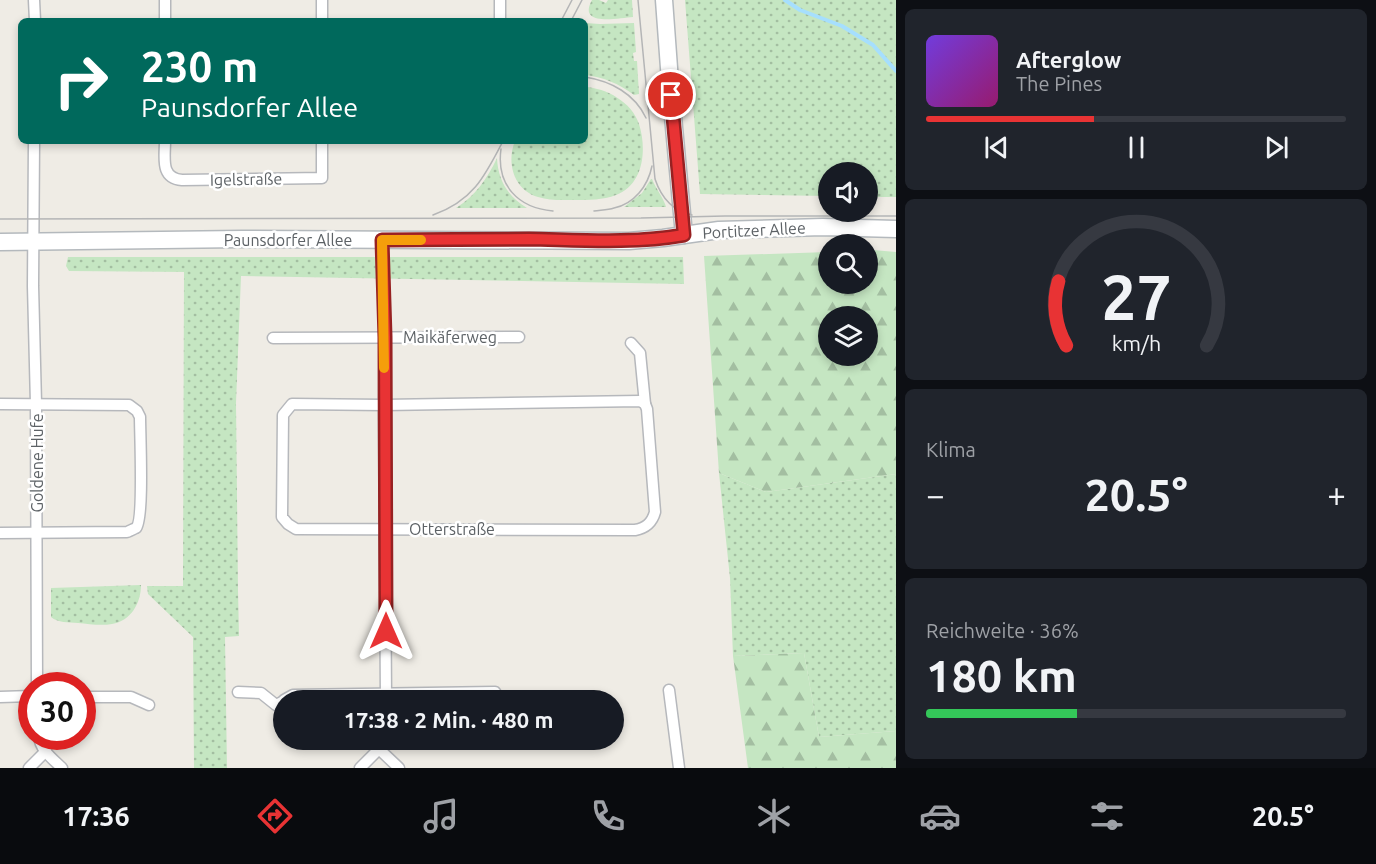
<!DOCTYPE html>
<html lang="de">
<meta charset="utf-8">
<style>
body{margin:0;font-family:Ubuntu,sans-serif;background:#20242c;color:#f1f3f6;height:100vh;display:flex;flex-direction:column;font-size:22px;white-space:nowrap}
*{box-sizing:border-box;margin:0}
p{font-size:20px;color:#9ea1a6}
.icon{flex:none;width:33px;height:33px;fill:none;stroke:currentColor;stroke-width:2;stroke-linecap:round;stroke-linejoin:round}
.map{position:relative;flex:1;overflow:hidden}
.drawer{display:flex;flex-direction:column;gap:9px;padding:9px;background:#0d0f14;width:480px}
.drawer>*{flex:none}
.guide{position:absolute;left:18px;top:18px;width:570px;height:126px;border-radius:9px;box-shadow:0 3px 9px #0003;background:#00695c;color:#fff;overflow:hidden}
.controls{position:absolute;left:818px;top:162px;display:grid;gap:12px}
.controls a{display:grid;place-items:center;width:60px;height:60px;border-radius:50%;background:#171b24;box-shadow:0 3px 9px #0003;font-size:30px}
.speed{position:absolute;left:18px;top:672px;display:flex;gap:12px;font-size:30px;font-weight:700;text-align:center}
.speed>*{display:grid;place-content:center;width:78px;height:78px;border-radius:50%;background:#171b24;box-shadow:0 3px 9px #0003;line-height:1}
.speed .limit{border:9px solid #d22;background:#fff;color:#111}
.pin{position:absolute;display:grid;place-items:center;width:51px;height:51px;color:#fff;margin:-26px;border:3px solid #fff;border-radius:50%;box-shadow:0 2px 6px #0007}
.me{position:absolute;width:66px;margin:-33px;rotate:0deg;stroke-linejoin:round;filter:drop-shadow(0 0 4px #0008)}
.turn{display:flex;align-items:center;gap:21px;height:126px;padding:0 24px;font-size:27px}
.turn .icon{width:78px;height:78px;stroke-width:2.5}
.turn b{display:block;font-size:42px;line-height:51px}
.big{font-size:45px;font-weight:600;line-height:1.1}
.drawer .tile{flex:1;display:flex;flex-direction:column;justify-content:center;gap:9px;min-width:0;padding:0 21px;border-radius:9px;background:#20242c}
.drawer .dial{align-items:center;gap:0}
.dial svg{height:156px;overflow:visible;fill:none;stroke:#363941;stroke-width:7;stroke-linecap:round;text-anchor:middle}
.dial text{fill:#f1f3f6;stroke:none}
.song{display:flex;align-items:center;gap:18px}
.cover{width:72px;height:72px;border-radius:9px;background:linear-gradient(135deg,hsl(260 70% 55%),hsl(320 70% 35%))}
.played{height:6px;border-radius:3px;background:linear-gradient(90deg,#e83334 40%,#363941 40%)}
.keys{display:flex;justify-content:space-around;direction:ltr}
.heat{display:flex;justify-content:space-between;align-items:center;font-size:33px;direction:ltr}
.charge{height:9px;border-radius:4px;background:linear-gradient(90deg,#34c759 36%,#363941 0)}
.trip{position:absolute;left:273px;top:690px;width:351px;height:60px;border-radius:30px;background:#171b24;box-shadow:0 3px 9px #0003;font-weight:600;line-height:60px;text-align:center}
.menu{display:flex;height:96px;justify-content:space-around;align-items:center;background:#090b0e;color:#9ea1a6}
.menu .icon{width:42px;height:42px}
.menu .on{color:#e83334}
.menu b{font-size:27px;color:#f1f3f6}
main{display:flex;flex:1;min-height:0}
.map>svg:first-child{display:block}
.grass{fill:url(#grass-dots)}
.forest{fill:url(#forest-firs);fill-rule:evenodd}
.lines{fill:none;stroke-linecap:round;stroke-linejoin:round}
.stream{stroke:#a6dffe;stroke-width:4}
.minor-casing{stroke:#b6b8bc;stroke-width:13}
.secondary-casing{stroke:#b4b9bd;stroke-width:19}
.minor{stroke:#fff;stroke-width:10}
.secondary{stroke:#fff;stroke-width:16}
.tram{stroke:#b4b5b6;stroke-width:1.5}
.route-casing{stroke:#972122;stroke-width:15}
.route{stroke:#e83334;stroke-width:10}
.slow{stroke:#f59e0b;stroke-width:10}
.labels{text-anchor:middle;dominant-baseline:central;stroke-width:5;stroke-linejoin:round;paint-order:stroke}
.street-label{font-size:16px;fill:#5d6266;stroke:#fff}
</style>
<main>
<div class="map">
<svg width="896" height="768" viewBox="0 0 896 768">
<defs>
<pattern id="grass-dots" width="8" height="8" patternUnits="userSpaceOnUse" patternTransform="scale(1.5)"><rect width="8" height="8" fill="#c5e6c2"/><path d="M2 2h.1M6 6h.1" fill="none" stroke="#a3bea1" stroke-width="1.8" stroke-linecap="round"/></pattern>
<pattern id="forest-firs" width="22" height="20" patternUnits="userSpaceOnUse" patternTransform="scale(1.5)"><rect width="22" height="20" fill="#c5e6c2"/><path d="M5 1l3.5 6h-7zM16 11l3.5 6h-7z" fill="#a3bea1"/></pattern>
</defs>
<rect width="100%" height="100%" fill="#efece5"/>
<g class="grass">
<path d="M592,0H599L606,3L608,0H632L633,17C618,18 577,27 592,0Z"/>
<polygon points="685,0 896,0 896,197 867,197 867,172 828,172 828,196 700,194"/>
<path d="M585,23L600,24L634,23L636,52L633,53L634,61H637L639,94L634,95C619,84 604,77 585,75Z"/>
<path d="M585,87C606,88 632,102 639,124C647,149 644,185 616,195C603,200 588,200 575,200C563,200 550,201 538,197C514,190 506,163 515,141H585Z"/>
<path d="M497,158C498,180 508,197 527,208H456C476,195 487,179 497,158Z"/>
<path d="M651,179H652C655,187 665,201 666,207H624L642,193Z"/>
<polygon points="68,257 683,257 684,284 241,276 236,403 238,590 239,636 225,637 227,768 194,768 193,637 148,594 147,586 183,586 184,272 69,271 66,266"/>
<polygon points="719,473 766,492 896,474 896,731 819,737 804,653 733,656 730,578"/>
<path d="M141,585C141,603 131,621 112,624C101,626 89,624 78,623C68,622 58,623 51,617V588Z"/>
</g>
<g class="forest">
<path d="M873,250L896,252V474L766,492L719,473L704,256L828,252V284H867V251ZM828,316H867V356H828Z"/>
<polygon points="804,653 819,737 896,731 896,768 748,768 733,656"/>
</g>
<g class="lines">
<polyline class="stream" points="785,0 800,10 842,26 873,45 896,71"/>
<g class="minor-casing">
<g id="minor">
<polyline points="34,0 35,21"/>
<polyline points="500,0 500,21"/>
<polyline points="165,21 165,0"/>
<polyline points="322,21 322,0"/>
<polyline points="34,141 33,286 36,404 37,686"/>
<path d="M165,141C165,158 160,178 182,180L322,178V141"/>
<polyline points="382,240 385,337 384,405 386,700"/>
<polyline points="273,338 519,337"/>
<polyline points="631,343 640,353 645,404"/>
<path d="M640,401L645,404L647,409L655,512C652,523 646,528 635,530L296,529L288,524L282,517L283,415L292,404L384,405Z"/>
<path d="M0,404L129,405L137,411L140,417C140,434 144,520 136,528C135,528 128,532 127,532L0,533"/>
<polyline points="669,690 679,768"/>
<polyline points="238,692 261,693 276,705 284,701"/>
<polyline points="0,697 32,696"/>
<polyline points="82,697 131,697 149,705"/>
<polyline points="284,700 293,695 495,692 500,700"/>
<path d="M39,736C40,750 53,759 62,768"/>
<polyline points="379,749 399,768"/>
<polyline points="29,768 46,751"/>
<polyline points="360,768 379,749 384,740"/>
</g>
</g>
<g class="secondary-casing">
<g id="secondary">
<polyline points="664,0 671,95 684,235"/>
<polyline points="0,242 242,239 629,241 663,238 719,230 823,227 896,229"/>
</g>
</g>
<use href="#minor" class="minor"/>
<use href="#secondary" class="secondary"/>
<g class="tram">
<path d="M638,0L655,179C661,197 673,211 692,215"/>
<polyline points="561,21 572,0"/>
<polyline points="571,21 582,0"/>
<path d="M585,77C611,81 635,94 646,118"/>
<path d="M501,149C496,185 518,208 553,211"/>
<path d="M594,211C601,210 608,210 614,208C634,204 648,186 652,166"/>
<path d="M433,215C473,201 485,176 503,141"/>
<polyline points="0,219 641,218 725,216 896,216"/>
</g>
</g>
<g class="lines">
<g class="route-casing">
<path id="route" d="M386,631L385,337L382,240C431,240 480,239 529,239C580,240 633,244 684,235L671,95"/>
</g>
<use href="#route" class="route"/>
<polyline class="slow" points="384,368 382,240 421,240"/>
</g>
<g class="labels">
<g class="street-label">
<text transform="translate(246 179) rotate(-1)">Igelstraße</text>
<text transform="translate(754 230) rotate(-3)">Portitzer Allee</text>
<text x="288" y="240">Paunsdorfer Allee</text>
<text x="450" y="337">Maikäferweg</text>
<text transform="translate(37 463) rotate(-90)">Goldene Hufe</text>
<text x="452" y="529">Otterstraße</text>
</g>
</g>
</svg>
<div class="controls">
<a><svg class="icon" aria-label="sound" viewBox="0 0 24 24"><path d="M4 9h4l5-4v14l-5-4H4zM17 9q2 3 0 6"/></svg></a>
<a><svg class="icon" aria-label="search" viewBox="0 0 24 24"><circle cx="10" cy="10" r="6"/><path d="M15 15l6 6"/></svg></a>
<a><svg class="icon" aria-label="layers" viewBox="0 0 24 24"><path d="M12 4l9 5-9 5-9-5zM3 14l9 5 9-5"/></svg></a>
</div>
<div class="speed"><div class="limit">30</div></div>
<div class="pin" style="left:671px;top:95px;background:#d93025"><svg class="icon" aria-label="arrive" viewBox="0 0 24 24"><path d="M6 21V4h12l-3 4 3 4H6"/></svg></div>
<svg class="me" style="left:386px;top:631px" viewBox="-20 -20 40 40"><path d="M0-17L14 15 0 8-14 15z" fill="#e83334" stroke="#fff" stroke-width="4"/></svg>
<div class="trip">17:38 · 2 Min. · 480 m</div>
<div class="guide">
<div class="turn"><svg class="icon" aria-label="right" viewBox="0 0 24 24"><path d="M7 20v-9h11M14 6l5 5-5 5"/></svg><div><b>230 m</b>Paunsdorfer Allee</div></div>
</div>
</div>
<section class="drawer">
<div class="tile">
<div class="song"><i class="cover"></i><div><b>Afterglow</b><p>The Pines</p></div></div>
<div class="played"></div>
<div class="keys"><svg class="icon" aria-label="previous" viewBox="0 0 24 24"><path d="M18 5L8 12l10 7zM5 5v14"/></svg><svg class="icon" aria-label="pause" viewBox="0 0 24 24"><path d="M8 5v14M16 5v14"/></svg><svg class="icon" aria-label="next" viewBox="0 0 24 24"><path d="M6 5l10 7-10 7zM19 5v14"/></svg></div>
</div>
<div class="tile dial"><svg viewBox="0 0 100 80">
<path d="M14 69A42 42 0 1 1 86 69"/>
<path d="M14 69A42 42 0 0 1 10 36" stroke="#e83334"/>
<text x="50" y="56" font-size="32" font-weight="700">27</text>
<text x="50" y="72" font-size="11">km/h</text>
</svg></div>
<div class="tile"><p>Klima</p>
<div class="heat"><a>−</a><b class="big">20.5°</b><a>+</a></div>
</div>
<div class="tile"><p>Reichweite · 36%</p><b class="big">180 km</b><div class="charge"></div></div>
</section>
</main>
<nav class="menu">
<b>17:36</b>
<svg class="icon on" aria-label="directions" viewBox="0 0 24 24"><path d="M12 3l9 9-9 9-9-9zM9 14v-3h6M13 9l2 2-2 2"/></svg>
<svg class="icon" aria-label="music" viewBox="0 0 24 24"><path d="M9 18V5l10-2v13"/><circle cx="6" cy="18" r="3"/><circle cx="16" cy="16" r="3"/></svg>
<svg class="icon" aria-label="phone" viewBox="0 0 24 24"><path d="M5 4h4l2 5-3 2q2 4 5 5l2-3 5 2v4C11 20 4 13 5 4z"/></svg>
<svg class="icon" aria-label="climate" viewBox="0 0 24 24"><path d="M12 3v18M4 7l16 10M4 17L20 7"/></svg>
<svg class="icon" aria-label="car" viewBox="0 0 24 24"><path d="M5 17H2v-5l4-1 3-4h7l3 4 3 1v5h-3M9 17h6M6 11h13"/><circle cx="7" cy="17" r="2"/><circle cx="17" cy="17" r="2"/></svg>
<svg class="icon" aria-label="filters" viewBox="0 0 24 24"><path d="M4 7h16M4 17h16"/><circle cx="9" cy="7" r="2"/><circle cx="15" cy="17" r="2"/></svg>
<b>20.5°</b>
</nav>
